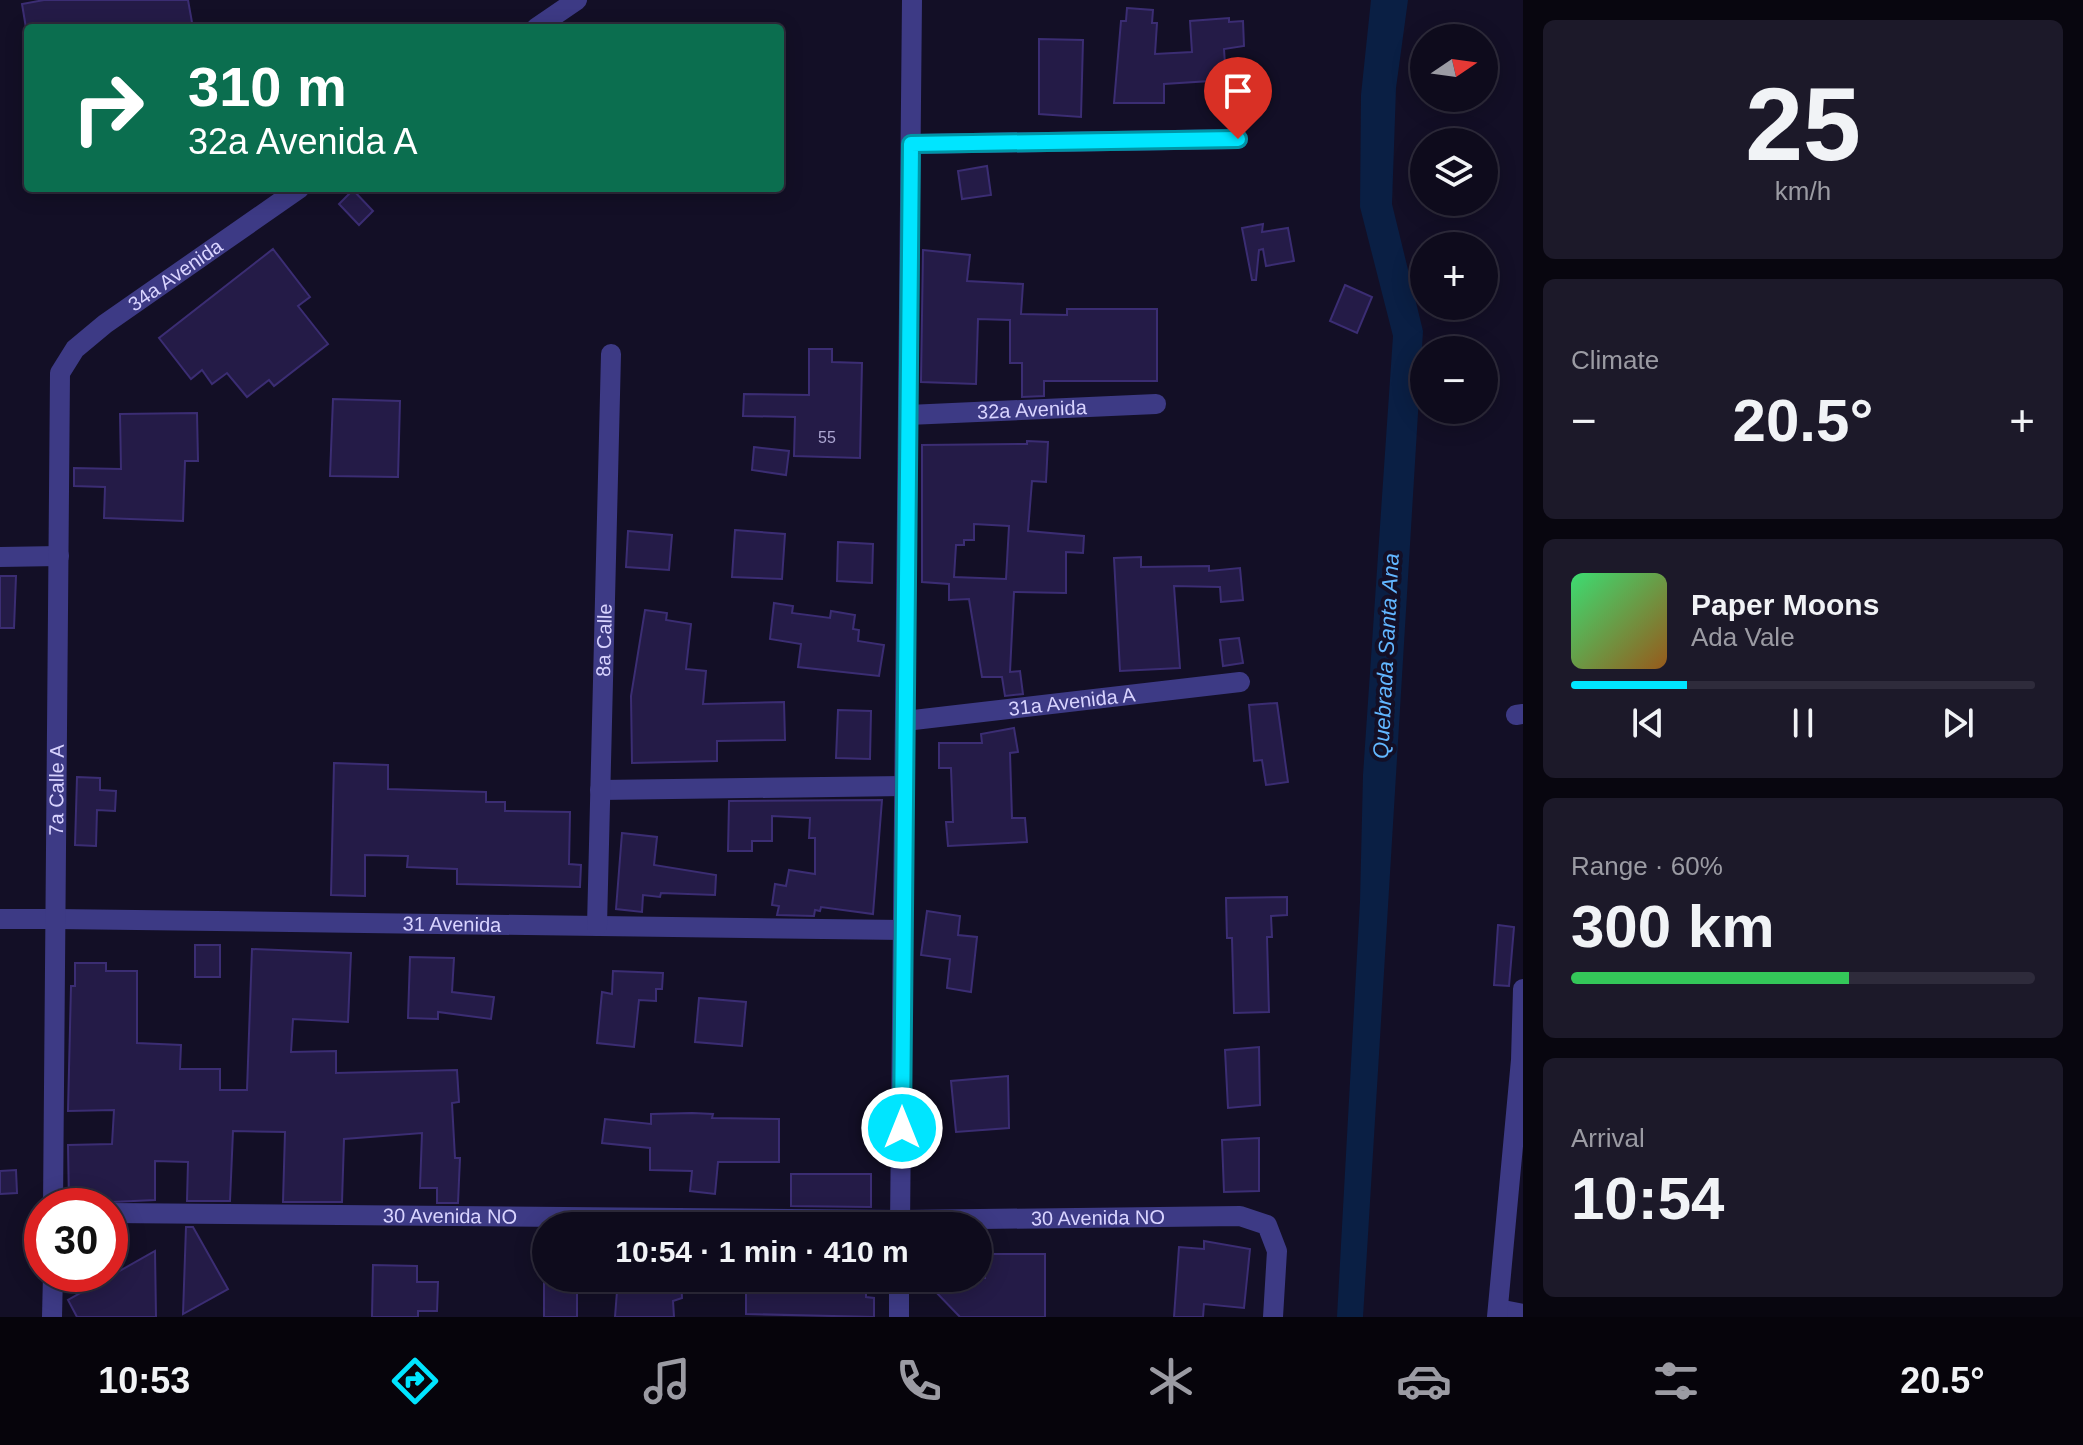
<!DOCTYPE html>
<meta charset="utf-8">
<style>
body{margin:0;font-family:Arial,sans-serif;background:#1c1929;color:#f1f3f6;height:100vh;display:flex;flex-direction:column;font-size:30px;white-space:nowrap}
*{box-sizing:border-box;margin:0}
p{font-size:26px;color:#9b9ba3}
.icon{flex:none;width:44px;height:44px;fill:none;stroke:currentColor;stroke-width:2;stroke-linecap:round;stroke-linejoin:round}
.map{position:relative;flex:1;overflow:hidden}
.drawer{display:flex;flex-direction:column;gap:20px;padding:20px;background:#08060f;width:560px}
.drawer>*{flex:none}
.banner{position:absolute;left:24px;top:24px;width:760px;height:168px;border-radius:8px;box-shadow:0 4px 20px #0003,0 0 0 2px #2e2b3b;background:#0b6e4f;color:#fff;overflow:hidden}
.needle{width:52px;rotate:77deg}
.controls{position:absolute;left:1410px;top:24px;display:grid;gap:16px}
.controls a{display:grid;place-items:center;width:88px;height:88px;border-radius:50%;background:#0e0b1c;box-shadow:0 4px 20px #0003,0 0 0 2px #2e2b3b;font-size:40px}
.speed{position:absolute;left:24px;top:1188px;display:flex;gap:16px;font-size:40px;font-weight:700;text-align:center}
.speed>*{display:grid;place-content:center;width:104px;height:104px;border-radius:50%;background:#0e0b1c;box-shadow:0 4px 20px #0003,0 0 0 2px #2e2b3b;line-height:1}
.speed .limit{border:12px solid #d22;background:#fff;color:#111}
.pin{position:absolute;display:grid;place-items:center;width:68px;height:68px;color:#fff;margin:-82px -34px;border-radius:50% 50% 50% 0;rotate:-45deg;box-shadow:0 0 8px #0007}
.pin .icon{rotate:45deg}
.me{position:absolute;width:88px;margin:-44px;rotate:0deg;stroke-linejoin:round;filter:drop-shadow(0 0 6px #0008)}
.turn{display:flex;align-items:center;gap:28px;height:168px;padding:0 32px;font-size:36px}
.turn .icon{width:104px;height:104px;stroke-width:2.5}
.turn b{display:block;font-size:56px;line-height:68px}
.big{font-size:60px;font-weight:800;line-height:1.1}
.drawer .tile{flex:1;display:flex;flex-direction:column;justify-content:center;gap:12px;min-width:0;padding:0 28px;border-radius:12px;background:#1c1929}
.drawer .dial{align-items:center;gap:0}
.dial b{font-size:104px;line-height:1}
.song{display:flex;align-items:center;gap:24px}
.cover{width:96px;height:96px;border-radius:12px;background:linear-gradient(135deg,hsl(140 70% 55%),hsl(30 70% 35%))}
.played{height:8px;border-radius:4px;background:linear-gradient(90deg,#00e5ff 25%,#2e2b3b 25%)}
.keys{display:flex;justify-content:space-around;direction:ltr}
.heat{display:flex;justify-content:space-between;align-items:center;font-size:44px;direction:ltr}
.charge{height:12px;border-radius:6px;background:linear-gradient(90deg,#34c759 60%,#2e2b3b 0)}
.trip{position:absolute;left:532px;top:1212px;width:460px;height:80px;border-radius:40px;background:#0e0b1c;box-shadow:0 4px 20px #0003,0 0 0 2px #2e2b3b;font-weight:800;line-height:80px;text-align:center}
.menu{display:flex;height:128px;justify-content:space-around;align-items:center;background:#06040b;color:#9b9ba3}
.menu .icon{width:56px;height:56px}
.menu .active{color:#00e5ff}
.menu b{font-size:36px;color:#f1f3f6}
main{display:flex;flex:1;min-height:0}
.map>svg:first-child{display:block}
.water{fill:#0a1f44}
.building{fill:#241b47;stroke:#3b2d73;stroke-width:2;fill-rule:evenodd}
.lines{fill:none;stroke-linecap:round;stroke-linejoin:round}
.minor{stroke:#3d3a85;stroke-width:20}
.tertiary{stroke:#3d3a85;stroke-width:20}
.route-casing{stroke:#0095a6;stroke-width:20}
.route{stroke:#00e5ff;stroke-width:14}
.labels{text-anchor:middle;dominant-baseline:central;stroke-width:8;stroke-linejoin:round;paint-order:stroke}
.number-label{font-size:16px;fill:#aca6d1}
.street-label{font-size:20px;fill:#d9d4ff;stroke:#130f26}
.water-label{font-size:22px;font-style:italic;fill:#62b6ff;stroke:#130f26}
</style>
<main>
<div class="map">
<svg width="1523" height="1317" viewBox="0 0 1523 1317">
<rect width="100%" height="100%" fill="#130f26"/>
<polygon class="water" points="1371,0 1408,0 1396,88 1392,204 1423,331 1363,1317 1337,1317 1360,901 1363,775 1393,336 1360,207 1361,95"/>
<g class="building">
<polygon points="44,0 188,0 193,28 26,28 22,4"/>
<polygon points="1127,8 1153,10 1152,23 1157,23 1155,54 1192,52 1190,21 1229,18 1229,22 1243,21 1244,46 1224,49 1226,80 1164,84 1164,103 1114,103 1121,21 1126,21"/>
<polygon points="1039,39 1083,40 1081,117 1039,114"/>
<polygon points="987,166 991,195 962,199 958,171"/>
<polygon points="353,190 373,211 359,225 339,204"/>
<polygon points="1263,224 1262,232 1288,228 1294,261 1266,266 1263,249 1259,250 1256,280 1252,280 1242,228"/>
<polygon points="273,249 310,297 298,306 328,344 274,386 269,380 247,397 227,373 212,384 202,370 191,379 159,338"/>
<polygon points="923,250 970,255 967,281 1023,284 1021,314 1067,315 1067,309 1157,309 1157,381 1044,381 1044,396 1022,397 1022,363 1010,363 1010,320 978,319 976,384 921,382"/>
<polygon points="1345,285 1372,297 1357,333 1330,321"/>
<polygon points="809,349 832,349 832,362 862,363 860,458 794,456 795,417 743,416 744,394 809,395"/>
<polygon points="333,399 400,401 398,477 330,476"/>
<polygon points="197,413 198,461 185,461 183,521 104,518 105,487 74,486 74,468 121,469 120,414"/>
<path d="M1027,441L1048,442L1046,482L1032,481L1028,531L1084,536L1083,553L1066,552V593L1014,592L1010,672L1020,671L1023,694L1005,696L1002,677H982L969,599L949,600V584L922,582V445L1027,444ZM974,524L1009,526L1006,579L954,577L956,545H964V540H974Z"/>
<polygon points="754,447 789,451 786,475 752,470"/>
<polygon points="735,530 785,534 782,579 732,577"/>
<polygon points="628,531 672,535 669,570 626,567"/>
<polygon points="838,542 873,544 872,583 837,581"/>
<polygon points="1141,557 1141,567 1209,566 1209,571 1240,568 1243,600 1221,602 1220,587 1174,586 1180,668 1120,671 1114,558"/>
<polygon points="0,576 16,576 14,628 0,628"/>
<polygon points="774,603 793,606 792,613 830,618 831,611 855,615 853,629 859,630 858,641 884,645 879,676 798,667 801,644 770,639"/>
<polygon points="645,610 667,613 666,620 691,624 686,669 706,671 703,704 784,702 785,740 717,741 717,761 632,763 631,696"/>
<polygon points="1239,638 1243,663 1223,666 1220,640"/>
<polygon points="1277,703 1288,782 1266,785 1262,760 1254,761 1249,705"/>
<polygon points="838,710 871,711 870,759 836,758"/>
<polygon points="1014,728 1018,752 1010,753 1012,818 1025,818 1027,842 948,846 946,822 953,822 951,768 939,768 939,743 982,743 981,734"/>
<polygon points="334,763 388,765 388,789 486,792 486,802 505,802 505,811 570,812 569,864 581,865 580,887 457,884 457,869 407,867 408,856 365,855 365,896 331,895"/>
<polygon points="77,777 100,778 100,790 116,791 115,811 97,810 96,846 75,845"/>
<polygon points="882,800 873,914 821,907 820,911 815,910 814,916 777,915 779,906 772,905 775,884 786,886 789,870 815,874 815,838 809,838 810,818 772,816 772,841 752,841 752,851 728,851 729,801"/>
<polygon points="622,833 657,837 654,865 716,875 715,895 661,893 660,897 643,895 642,912 616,909"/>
<polygon points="1287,897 1287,915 1271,916 1272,937 1267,937 1269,1012 1234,1013 1232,938 1227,938 1226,898"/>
<polygon points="927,911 960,916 958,935 977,937 971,992 947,988 950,959 921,955"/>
<polygon points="1498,925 1514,927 1509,986 1494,985"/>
<rect x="195" y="945" width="25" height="32"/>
<polygon points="252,949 351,953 348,1022 293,1019 291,1052 336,1051 336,1073 457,1070 459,1102 452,1103 455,1158 460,1158 458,1203 437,1203 437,1188 420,1188 422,1133 344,1139 342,1202 283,1202 285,1132 233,1131 230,1201 187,1201 188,1162 155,1161 155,1200 69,1204 68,1145 112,1144 114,1110 68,1111 71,986 75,986 75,963 106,963 106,971 137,971 137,1043 181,1045 180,1069 220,1069 220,1090 247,1090"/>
<polygon points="410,957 454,958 452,992 494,997 491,1019 438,1012 438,1019 408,1018"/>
<polygon points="613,971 663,973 662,989 656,989 656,1001 639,1000 634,1047 597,1043 602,992 612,994"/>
<polygon points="699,998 746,1002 742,1046 695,1042"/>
<polygon points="1259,1047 1260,1105 1228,1108 1225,1050"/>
<polygon points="1008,1076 1009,1128 956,1132 951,1081"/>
<polygon points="692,1113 713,1114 712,1118 779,1119 779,1162 718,1162 715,1194 690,1191 692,1171 650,1170 650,1148 602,1143 605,1119 651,1124 651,1114"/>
<polygon points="1259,1138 1259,1191 1224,1192 1222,1140"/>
<polygon points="16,1170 17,1193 0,1194 0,1171"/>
<polygon points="791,1174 871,1174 871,1207 791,1206"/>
<polygon points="186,1227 193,1227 228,1289 183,1314"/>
<polygon points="1204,1241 1250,1249 1244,1308 1204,1304 1203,1317 1174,1317 1179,1247 1204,1249"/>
<polygon points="155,1251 156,1317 77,1317 68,1300"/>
<polygon points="985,1254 1045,1254 1045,1317 960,1317 932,1288 942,1278 985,1278"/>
<polygon points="373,1265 417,1266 417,1282 438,1282 437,1311 418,1311 418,1317 372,1317"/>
<rect x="544" y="1278" width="33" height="39"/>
<polygon points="618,1278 681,1278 682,1298 673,1301 674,1317 615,1317"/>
<polygon points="746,1278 866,1278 866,1297 874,1298 874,1317 746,1314"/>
</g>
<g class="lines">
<g class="minor">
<polyline points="911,144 1238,139"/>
<path id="s1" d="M908,415L1156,404"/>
<polyline points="0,557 59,556"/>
<polyline points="1516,715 1523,714"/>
<path id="s2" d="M905,721L1240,682"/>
<polyline points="600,790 905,786"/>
<path id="s3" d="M56,919L903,930"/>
<path id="s4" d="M597,926L611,354"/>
<polyline points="900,1226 912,0"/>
<polyline points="1498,1309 1523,1314"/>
<polyline points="899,1317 899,1278"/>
<polyline points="1497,1317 1521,1060 1523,989"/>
</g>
<g class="tertiary">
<polyline points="536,28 577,0"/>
<polyline points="0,919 56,919"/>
<path id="s5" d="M53,1206L60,373L75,349L105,324L300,188"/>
<path id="s6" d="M110,1213L901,1220L1240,1216L1267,1225L1277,1251L1273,1317"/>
<polyline points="52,1317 53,1274"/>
</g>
</g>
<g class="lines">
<g class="route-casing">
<polyline id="route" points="902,1128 911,144 1238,139"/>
</g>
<use href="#route" class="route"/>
</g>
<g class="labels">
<g class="number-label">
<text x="827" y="437">55</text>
</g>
<g class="street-label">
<text stroke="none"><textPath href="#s5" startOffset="986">34a Avenida</textPath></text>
<text stroke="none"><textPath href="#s1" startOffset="124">32a Avenida</textPath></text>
<text stroke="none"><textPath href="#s4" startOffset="286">8a Calle</textPath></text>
<text stroke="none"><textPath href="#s2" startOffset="168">31a Avenida A</textPath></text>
<text stroke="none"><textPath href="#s5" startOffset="416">7a Calle A</textPath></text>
<text stroke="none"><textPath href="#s3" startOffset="396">31 Avenida</textPath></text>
<text stroke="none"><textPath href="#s6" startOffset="340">30 Avenida NO</textPath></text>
<text stroke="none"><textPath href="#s6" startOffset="988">30 Avenida NO</textPath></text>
</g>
<g class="water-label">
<text transform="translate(1386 656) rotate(-87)">Quebrada Santa Ana</text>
</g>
</g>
</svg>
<div class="controls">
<a><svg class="needle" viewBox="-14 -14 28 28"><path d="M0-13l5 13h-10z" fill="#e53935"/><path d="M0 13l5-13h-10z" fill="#9b9ba3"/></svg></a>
<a><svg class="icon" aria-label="layers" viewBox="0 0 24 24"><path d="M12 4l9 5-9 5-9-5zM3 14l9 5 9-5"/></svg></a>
<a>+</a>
<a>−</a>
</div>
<div class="speed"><div class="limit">30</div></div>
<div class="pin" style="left:1238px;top:139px;background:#d93025"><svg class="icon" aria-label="arrive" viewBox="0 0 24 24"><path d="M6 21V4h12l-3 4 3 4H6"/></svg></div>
<svg class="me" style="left:902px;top:1128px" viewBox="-20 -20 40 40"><circle r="17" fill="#00e5ff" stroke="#fff" stroke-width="3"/><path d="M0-11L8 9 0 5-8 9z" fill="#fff"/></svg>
<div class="trip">10:54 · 1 min · 410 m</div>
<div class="banner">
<div class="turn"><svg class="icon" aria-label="right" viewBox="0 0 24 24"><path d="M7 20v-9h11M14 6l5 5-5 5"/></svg><div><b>310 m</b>32a Avenida A</div></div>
</div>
</div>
<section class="drawer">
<div class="tile dial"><b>25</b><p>km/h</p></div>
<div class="tile"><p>Climate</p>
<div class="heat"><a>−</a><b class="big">20.5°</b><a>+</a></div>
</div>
<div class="tile">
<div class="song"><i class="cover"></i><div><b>Paper Moons</b><p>Ada Vale</p></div></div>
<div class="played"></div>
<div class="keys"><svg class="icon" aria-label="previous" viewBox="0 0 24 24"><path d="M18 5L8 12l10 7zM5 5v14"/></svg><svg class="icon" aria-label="pause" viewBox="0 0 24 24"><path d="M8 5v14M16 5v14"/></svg><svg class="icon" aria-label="next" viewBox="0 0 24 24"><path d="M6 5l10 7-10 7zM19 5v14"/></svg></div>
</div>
<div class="tile"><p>Range · 60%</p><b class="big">300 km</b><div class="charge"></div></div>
<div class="tile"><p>Arrival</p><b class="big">10:54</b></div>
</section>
</main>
<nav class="menu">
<b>10:53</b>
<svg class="icon active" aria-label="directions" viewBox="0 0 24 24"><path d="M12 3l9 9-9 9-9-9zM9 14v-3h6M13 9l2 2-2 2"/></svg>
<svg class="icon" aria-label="music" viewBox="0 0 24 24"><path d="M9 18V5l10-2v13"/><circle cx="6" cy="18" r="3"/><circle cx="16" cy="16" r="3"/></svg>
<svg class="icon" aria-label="phone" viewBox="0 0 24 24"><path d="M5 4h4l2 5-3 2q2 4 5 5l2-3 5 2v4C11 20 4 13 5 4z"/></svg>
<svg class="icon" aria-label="climate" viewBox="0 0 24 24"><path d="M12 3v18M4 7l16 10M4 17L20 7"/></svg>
<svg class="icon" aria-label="car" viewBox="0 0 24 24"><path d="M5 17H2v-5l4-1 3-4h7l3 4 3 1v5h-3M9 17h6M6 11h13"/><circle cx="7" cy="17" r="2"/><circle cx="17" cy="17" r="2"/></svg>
<svg class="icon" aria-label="filters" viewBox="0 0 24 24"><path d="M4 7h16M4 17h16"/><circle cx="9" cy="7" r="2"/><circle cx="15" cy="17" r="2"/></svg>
<b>20.5°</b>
</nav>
